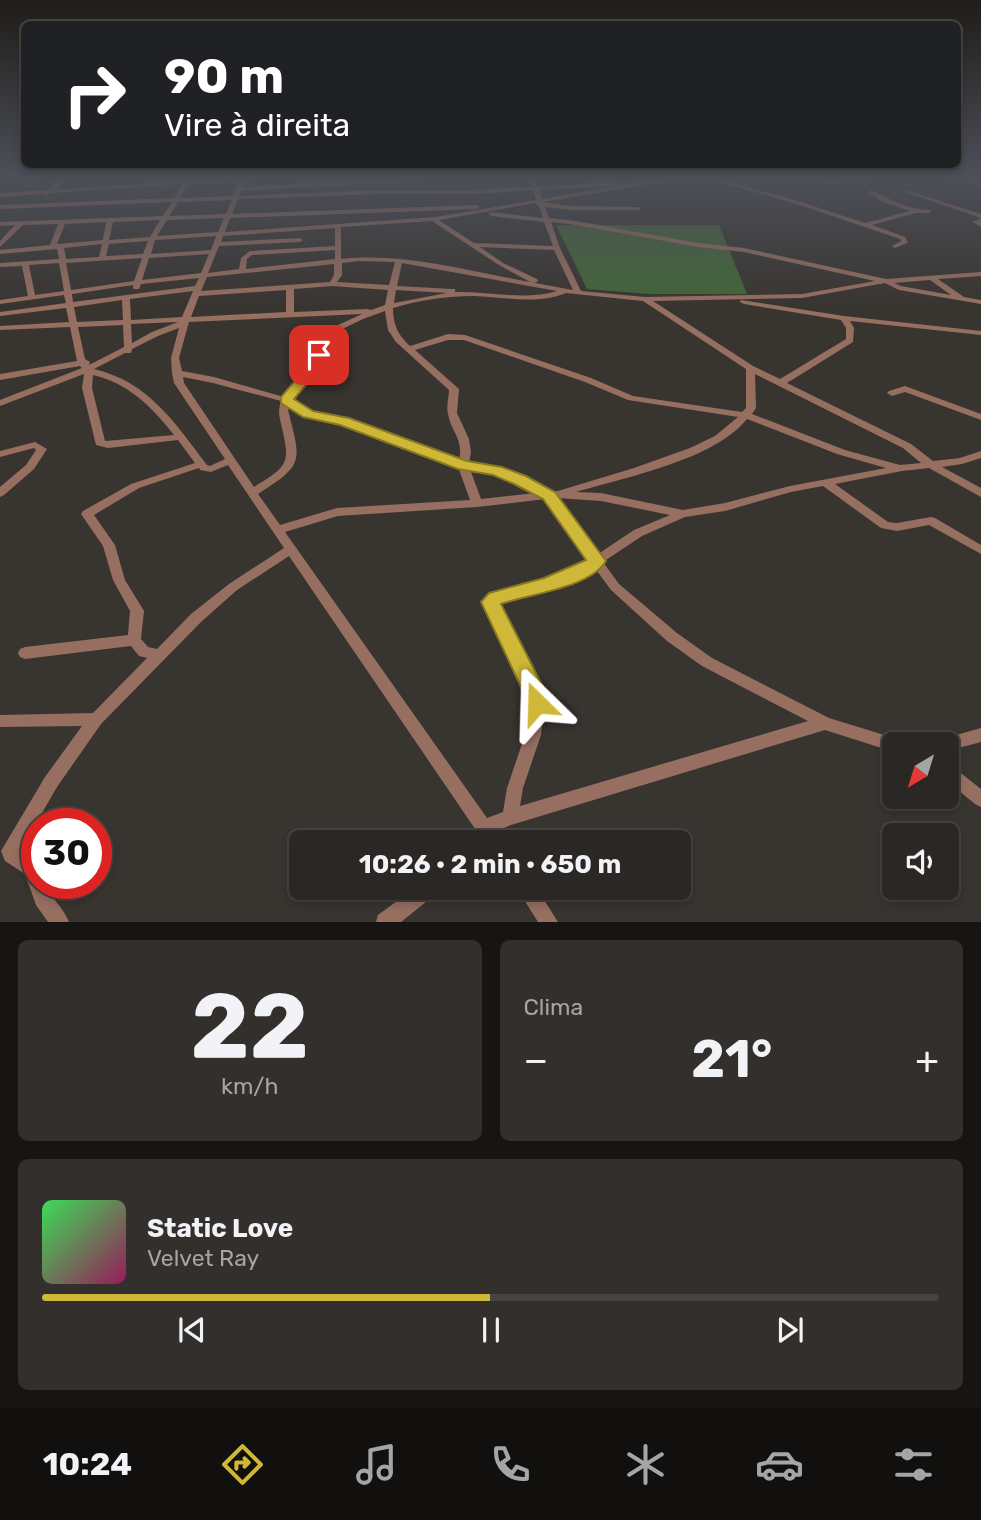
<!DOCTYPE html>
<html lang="pt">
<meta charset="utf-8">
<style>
body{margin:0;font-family:Rubik,sans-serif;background:#322f2c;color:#f1f3f6;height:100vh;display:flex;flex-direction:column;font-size:26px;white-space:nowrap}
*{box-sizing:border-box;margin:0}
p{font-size:23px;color:#a5a5a6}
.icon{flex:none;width:38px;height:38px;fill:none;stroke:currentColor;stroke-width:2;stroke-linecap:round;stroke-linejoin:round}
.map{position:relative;height:922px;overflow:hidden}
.drawer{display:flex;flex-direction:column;gap:18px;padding:18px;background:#171514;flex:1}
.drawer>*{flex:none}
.guide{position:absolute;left:21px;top:21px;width:940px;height:147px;border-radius:10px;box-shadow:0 4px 10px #0003,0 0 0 2px #464441;background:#202124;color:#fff;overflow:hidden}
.needle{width:46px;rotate:218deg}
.fabs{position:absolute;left:882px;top:732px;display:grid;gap:14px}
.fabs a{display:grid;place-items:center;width:77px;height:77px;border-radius:10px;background:#2a2724;box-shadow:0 4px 10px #0003,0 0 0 2px #464441;font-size:35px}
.speed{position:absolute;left:21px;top:808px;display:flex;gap:14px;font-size:35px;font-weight:700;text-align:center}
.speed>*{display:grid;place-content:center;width:91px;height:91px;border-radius:50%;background:#2a2724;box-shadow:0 4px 10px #0003,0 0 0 2px #464441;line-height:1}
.speed .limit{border:10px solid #d22;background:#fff;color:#111}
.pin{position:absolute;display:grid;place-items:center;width:60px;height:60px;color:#fff;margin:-30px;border-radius:14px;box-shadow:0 4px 10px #0006}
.me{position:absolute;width:77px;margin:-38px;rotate:338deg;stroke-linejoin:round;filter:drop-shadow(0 0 5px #0008)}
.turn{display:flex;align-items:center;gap:24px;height:147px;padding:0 28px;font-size:32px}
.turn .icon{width:91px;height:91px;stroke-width:2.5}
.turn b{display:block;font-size:49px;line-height:60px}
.big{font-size:52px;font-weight:700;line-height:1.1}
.drawer .card{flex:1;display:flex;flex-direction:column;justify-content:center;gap:10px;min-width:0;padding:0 24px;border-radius:10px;background:#322f2c}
.drawer .dial{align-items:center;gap:0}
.dial b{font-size:91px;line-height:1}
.song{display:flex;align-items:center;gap:21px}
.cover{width:84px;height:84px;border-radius:10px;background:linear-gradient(135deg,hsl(130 70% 55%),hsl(330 70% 35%))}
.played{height:7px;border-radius:4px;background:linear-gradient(90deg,#cfb837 50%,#464441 50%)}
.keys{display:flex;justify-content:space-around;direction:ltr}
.heat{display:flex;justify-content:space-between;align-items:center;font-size:38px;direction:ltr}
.drawer .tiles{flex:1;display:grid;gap:18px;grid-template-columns:1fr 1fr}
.card:last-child{grid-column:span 2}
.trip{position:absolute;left:289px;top:830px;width:402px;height:70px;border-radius:10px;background:#2a2724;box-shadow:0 4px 10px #0003,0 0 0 2px #464441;font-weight:700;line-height:70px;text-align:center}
.menu{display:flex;height:112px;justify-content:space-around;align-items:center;background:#11100e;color:#a5a5a6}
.menu .icon{width:49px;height:49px}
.menu .on{color:#cfb837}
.menu b{font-size:32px;color:#f1f3f6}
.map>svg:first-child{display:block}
.green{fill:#436638}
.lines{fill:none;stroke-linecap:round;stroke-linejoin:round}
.minor{fill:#966f60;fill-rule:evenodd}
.route{fill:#cfb837;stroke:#877824;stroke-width:2}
</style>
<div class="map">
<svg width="981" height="922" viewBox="0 0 981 922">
<rect width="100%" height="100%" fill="#383430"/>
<polygon class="green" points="556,225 719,225 747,294 650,294 587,289"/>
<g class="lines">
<g class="minor">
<path d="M61,177H67L55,190L185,181L189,177L192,179L191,180L267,177L246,180L243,187L414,177L427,178L424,180L241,191L239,196L380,190H473L532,187L528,177H534L537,187L615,182L618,184L615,186L539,190L542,199L668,177L839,178L874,177L871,179L839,182L727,179L668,181L543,202L571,206L638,207L640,208V210H571L545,207L549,218L576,221L698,243L744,248L886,279L981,272V276L938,279L964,297L981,300V304L899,290L885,283L802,298L653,301L753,366L780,379L846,339V328L841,320L744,304L740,302L741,300L844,316L981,331V335L850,321L854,328L853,342L787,383L911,444L933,461L960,458L981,451V458L962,464L942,467L981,488V497L929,468L902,471L835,484L888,522L897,523L931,517L935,518L981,545V554L929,525L897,531L881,528L823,486L791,492L725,511L685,517L642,536L603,562L619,584L677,633L712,658L829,718L894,738L899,740L901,744H894V752L825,730L511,825L496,831L502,842H484L289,556L237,590L201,622L101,724L57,787L20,851L37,861V884H47C51,899 63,907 69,922H48L36,905L25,874L5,861L1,851L45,777L82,726L0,727V715L93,713L147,658L139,656L131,646L25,659L20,657L18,653L20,649L25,647L128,635L130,611L113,580L103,546L81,514L83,511L131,484L195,463L178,440L108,448L96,445L82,388L84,374L0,406V400L82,368L80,366L0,380V374L77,361L70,327L0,330V326L69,322L66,308L0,316V312L66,303L64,295L0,304V300L28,296L22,266L0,267V263L59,259L57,249L0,254V250L50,245L58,224L23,225L0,247V241L15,225L0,226V222L163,216L172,202L1,209L0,205L174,198L183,184L51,193L47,196L44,194L0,197V193L48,190ZM240,180L233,196L180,198L189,184ZM533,190L536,200L435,217L225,232L230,218L477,209L480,207L477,205L232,214L238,199L380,194H473ZM232,200L226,214L169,216L178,202ZM535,203L539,206L543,218L491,212L488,214L491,216L544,222L553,246L474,243L439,220ZM224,218L218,232L157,236L167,220ZM160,220L150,237L109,240L113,222ZM432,221L499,265L530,282C468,271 405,252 341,259V227ZM106,222L103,240L57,244L65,224ZM551,222L576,225L698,247L744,252L875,281L802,294L645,297L581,291L560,248ZM335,228V246L250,251L241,258L239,269L208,273L219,246L300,242L303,240L300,238L221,242L223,236ZM216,236L211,250L151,254L155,240ZM148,241L143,254L106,256L109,244ZM102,244L99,257L66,259L64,248ZM480,247L554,250L573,290L535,283L538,281L537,279L503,263ZM335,250V259L246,269L247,259L252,255ZM209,254L201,273L142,280L149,258ZM142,258L134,281L71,290L66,263ZM359,261L395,262L389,285L337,282L342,275V263ZM59,263L64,291L35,295L29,265ZM402,263L557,291C525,301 488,291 455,292V289H452L397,286ZM334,264V275L330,282L201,291L207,277ZM199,278L195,286L73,302L72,294L133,285V289H139L141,284ZM930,280L951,295L901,286L894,283ZM332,286L388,290L385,305L371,310L368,309L294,312V289ZM286,290V312L191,317L199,296ZM396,290L447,293L394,303ZM193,291L182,317L131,320L130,299ZM566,293L643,301L746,369V408L742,412L633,396L591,378L465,335L448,334L410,346C398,335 393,325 393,308C419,300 447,296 474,296C505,297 536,305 566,293ZM122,300L123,320L77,322L74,307ZM385,311L388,330L396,342L449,390C449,397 446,407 448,414C451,432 464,439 459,460L346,419L311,412L292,399L321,363L330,335L363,319ZM362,314L323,332L313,362L284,397L214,377L182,371L179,358L189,322ZM178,322L152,332L132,343L131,324ZM123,325L124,347L89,365L90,362L85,359L78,327ZM179,328L171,358L172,373L174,383L225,459L210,466L207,465C175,423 149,382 94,369L125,353H131L132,349L158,336ZM448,340H464L585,382L628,400L738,417L715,436L690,448L634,468L558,491C544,492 518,475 502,469C491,466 480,465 469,463L471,452L469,439L457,413L459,389L415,350ZM755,374L903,448L921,463L900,465L845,450L752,414L756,408ZM93,375C128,383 152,407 174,435L105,441L92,388ZM183,377L213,383L281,401C278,410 279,415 281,424C291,464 288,466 254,487L184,383ZM289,406L305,416L341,423L458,467L470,500L337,508L280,525L258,494C305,464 301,462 288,410ZM747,419L837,454L886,468L790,486L725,503L683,510L601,493L576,492C626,477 714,460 747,419ZM228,465L284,548L229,584L191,614L157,649L148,647L141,639L144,611L125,580L115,545L94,515L139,488L199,468L200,470L211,472ZM470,469C494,474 514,481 536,493L481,499ZM557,498L601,501L670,515L634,530L598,554ZM546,499L589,559C575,568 562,574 547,579C530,585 494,588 484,602L524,685L530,703L525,735L507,788L503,812L487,818L285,532L338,516L477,507ZM594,567L611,590L667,641L702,666L808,721L520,806L523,788L541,735L544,703L538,685L497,603L552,587L581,576Z"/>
<polygon points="953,177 961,177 981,183 981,187"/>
<path d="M720,179L801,202L865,223L910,211L883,202L869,193L868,192L871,190C886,197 899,205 915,208C921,210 927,209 932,211L929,213H916L872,225L905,237L908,242L907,243L895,248L892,246L901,241L900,239L797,204L718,182L717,181Z"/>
<polygon points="906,190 981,214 981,218 906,192"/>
<polygon points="981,218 981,227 973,222"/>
<polygon points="905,386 981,414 981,420 905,392 892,396 887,393 889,391"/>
<polygon points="35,442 47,449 34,469 4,495 0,497 0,487 26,465 36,450 34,448 0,457 0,451"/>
<polygon points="981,728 981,742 947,751 947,744 939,744 942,739"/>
<polygon points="947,765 953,767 981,789 981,807 975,804 947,781"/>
<polygon points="416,887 440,887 437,893 401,922 376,922 378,915"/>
<polygon points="516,887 536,887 558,922 538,922"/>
</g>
</g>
<linearGradient id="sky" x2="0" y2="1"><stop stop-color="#1f1d1a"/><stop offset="0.58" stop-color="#4d5059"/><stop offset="1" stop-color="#4d5059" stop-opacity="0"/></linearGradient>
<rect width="981" height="306" fill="url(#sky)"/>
<path class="route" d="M319,351L326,355L317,372L294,399L313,411L349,418L467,461L502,467L526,476L555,492L603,557L606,561C590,588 529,594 501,604L542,685L548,703L544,710L537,713L529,710L520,685L481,602L489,593L544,578L586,560L543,499L514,484L493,475L458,469L340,425L303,417L281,403V397L306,368L314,352Z"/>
</svg>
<div class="fabs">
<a><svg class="needle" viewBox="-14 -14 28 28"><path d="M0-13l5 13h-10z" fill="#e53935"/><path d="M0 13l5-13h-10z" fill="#a5a5a6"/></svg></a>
<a><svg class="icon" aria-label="sound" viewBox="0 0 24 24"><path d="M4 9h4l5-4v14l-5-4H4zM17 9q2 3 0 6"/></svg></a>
</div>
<div class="speed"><div class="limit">30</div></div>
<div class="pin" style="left:319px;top:355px;background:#d93025"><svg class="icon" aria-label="arrive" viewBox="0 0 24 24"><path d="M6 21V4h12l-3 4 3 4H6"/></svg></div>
<svg class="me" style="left:537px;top:703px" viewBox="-20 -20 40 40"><path d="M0-17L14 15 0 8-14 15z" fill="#cfb837" stroke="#fff" stroke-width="4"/></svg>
<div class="trip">10:26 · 2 min · 650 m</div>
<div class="guide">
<div class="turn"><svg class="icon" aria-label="right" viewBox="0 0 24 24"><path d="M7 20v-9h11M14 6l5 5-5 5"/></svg><div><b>90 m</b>Vire à direita</div></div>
</div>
</div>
<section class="drawer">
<div class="tiles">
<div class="card dial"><b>22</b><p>km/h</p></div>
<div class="card"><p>Clima</p>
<div class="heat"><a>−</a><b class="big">21°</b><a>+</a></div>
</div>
<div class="card">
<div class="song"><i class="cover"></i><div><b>Static Love</b><p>Velvet Ray</p></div></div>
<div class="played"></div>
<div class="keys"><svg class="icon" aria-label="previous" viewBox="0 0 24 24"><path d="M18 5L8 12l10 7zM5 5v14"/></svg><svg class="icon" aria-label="pause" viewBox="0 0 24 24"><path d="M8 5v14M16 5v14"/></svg><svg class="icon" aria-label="next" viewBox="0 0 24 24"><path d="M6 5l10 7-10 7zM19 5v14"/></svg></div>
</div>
</div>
</section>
<nav class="menu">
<b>10:24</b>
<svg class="icon on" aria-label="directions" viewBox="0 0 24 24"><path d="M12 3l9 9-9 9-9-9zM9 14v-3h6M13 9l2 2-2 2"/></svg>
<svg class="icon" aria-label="music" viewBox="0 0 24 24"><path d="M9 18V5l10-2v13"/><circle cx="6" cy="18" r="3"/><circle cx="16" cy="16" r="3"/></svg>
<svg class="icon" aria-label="phone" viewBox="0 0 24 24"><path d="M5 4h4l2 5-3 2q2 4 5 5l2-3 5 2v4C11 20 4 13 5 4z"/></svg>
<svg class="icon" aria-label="climate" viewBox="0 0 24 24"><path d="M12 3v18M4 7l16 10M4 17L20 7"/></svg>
<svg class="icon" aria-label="car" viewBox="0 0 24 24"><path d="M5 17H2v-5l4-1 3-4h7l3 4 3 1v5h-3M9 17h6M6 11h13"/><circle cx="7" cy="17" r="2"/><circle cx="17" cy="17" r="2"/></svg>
<svg class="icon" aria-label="filters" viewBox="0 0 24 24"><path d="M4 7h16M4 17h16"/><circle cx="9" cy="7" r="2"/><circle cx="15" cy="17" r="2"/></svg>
</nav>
